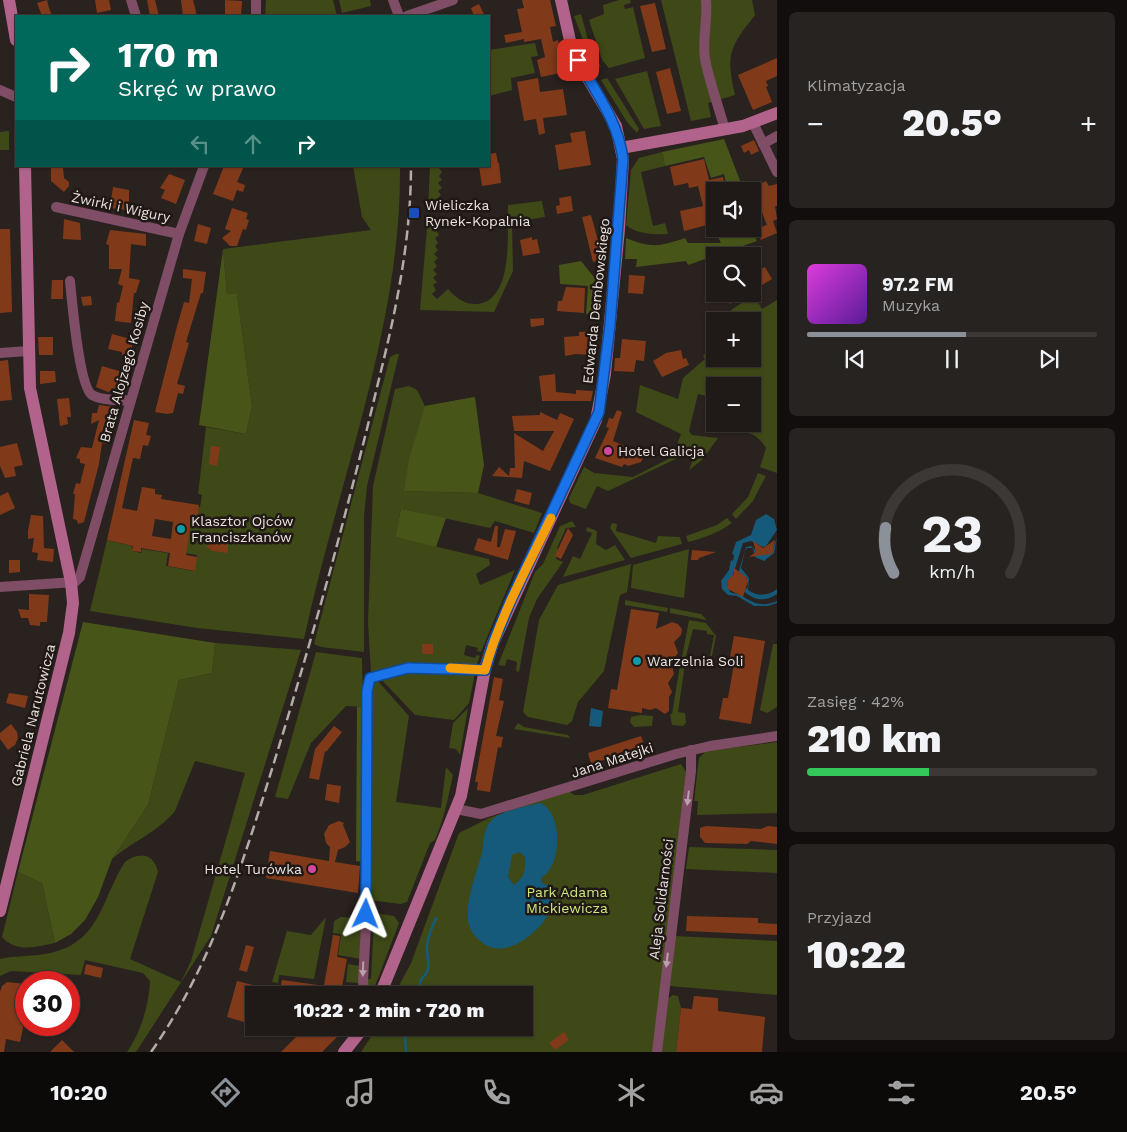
<!DOCTYPE html>
<html lang="pl">
<meta charset="utf-8">
<style>
body{margin:0;font-family:"Work Sans",sans-serif;background:#272320;color:#f1f3f6;height:100vh;display:flex;flex-direction:column;font-size:19px;white-space:nowrap}
*{box-sizing:border-box;margin:0}
p{font-size:16px;color:#a1a1a1}
.icon{flex:none;width:28px;height:28px;fill:none;stroke:currentColor;stroke-width:2;stroke-linecap:round;stroke-linejoin:round}
.map{position:relative;flex:1;overflow:hidden}
.panel{display:flex;flex-direction:column;gap:12px;padding:12px;background:#110e0d;width:350px}
.panel>*{flex:none}
.hud{position:absolute;left:15px;top:15px;width:475px;height:152px;border-radius:0px;box-shadow:0 1px 4px #0004,0 0 0 1px #3c3836;background:#00695c;color:#fff;overflow:hidden}
.fabs{position:absolute;left:706px;top:182px;display:grid;gap:10px}
.fabs a{display:grid;place-items:center;width:55px;height:55px;border-radius:0px;background:#1f1a17;box-shadow:0 1px 4px #0004,0 0 0 1px #3c3836;font-size:25px}
.speed{position:absolute;left:15px;top:971px;display:flex;gap:10px;font-size:25px;font-weight:700;text-align:center}
.speed>*{display:grid;place-content:center;width:65px;height:65px;border-radius:50%;background:#1f1a17;box-shadow:0 1px 4px #0004,0 0 0 1px #3c3836;line-height:1}
.speed .limit{border:8px solid #d22;background:#fff;color:#111}
.pin{position:absolute;display:grid;place-items:center;width:42px;height:42px;color:#fff;margin:-21px;border-radius:10px;box-shadow:0 2px 8px #0006}
.me{position:absolute;width:55px;margin:-28px;rotate:2deg;stroke-linejoin:round;filter:drop-shadow(0 0 4px #0008)}
.turn{display:flex;align-items:center;gap:18px;height:105px;padding:0 20px;font-size:22px}
.turn .icon{width:65px;height:65px;stroke-width:2.5}
.turn b{display:block;font-size:35px;line-height:42px}
.lanes{display:flex;align-items:center;height:48px;padding:0 20px;background:#0003;justify-content:center;gap:25px;direction:ltr}
.lanes .off{opacity:.35}
.big{font-size:38px;font-weight:800;line-height:1.1}
.panel .widget{flex:1;display:flex;flex-direction:column;justify-content:center;gap:8px;min-width:0;padding:0 18px;border-radius:8px;background:#272320}
.panel .dial{align-items:center;gap:0}
.dial svg{height:130px;overflow:visible;fill:none;stroke:#3c3836;stroke-width:7;stroke-linecap:round;text-anchor:middle}
.dial text{fill:#f1f3f6;stroke:none}
.song{display:flex;align-items:center;gap:15px}
.cover{width:60px;height:60px;border-radius:8px;background:linear-gradient(135deg,hsl(300 70% 55%),hsl(270 70% 35%))}
.played{height:5px;border-radius:2px;background:linear-gradient(90deg,#8c9099 55%,#3c3836 55%)}
.keys{display:flex;justify-content:space-around;direction:ltr}
.heat{display:flex;justify-content:space-between;align-items:center;font-size:28px;direction:ltr}
.charge{height:8px;border-radius:4px;background:linear-gradient(90deg,#34c759 42%,#3c3836 0)}
.trip{position:absolute;left:245px;top:986px;width:288px;height:50px;border-radius:0px;background:#1f1a17;box-shadow:0 1px 4px #0004,0 0 0 1px #3c3836;font-weight:800;line-height:50px;text-align:center}
.tab-bar{display:flex;height:80px;justify-content:space-around;align-items:center;background:#0c0a09;color:#a1a1a1}
.tab-bar .icon{width:35px;height:35px}
.tab-bar .on{color:#8c9099}
.tab-bar b{font-size:22px;color:#f1f3f6}
main{display:flex;flex:1;min-height:0}
.map>svg:first-child{display:block}
.green{fill:#3e4917}
.forest{fill:#485518}
.water{fill:#15597b;fill-rule:evenodd}
.lines{fill:none;stroke-linecap:round;stroke-linejoin:round}
.stream{stroke:#15597b;stroke-width:2.5}
.building{fill:#803a19;fill-rule:evenodd}
.street{stroke:#7f4d65;stroke-width:10}
.secondary{stroke:#b2638b;stroke-width:12}
.rail{stroke:#b3adaa;stroke-width:2.5;stroke-dasharray:10 5;stroke-linecap:butt}
.oneway{fill:#b9a0a9}
.route-casing{stroke:#114b97;stroke-width:12}
.route{stroke:#1a73e8;stroke-width:9}
.slow{stroke:#f59e0b;stroke-width:9}
.transit-dot{fill:#1a4fb4;stroke:#1f1815;stroke-width:2}
.hotel-dot{fill:#d1479c;stroke:#1f1815;stroke-width:2}
.culture-dot{fill:#0f9aa8;stroke:#1f1815;stroke-width:2}
.labels{text-anchor:middle;dominant-baseline:central;stroke-width:5;stroke-linejoin:round;paint-order:stroke}
.poi-label{font-size:14px;fill:#e9e3e1;stroke:#1f1815;text-anchor:start}
.street-label{font-size:14px;fill:#e9e3e1;stroke:#1f1815}
.park-label{font-size:14px;fill:#cfe87c;stroke:#1f1815}
</style>
<main>
<div class="map">
<svg width="777" height="1052" viewBox="0 0 777 1052">
<rect width="100%" height="100%" fill="#29221f"/>
<g class="green">
<polygon points="266,0 333,0 337,16 265,16"/>
<polygon points="339,0 370,0 371,6 342,13"/>
<polygon points="619,0 630,0 631,3 624,5 625,9 633,7 645,58 609,68 602,60 589,20 604,14 603,5"/>
<path d="M661,0H752L755,15C729,48 726,54 735,95L708,103L711,117L691,121Z"/>
<polygon points="581,14 588,40 601,67 594,69 574,16"/>
<polygon points="535,43 538,56 531,57 535,73 511,78 512,90 489,96 489,50"/>
<polygon points="647,71 661,126 644,129 615,79"/>
<polygon points="607,78 639,129 637,133 627,122 601,80"/>
<polygon points="9,131 9,150 0,150 0,132"/>
<path d="M662,152L665,166L641,172L653,226L665,223L668,234C655,235 636,234 626,225L631,170L639,158Z"/>
<path d="M353,166H400C402,325 337,485 304,639L197,628L90,611L107,540L132,546V551L141,553L142,549L168,553L166,566L194,571L197,555L185,553L190,519H197V507H200L202,495L198,494L206,427L246,434L252,407L237,294L227,295L223,249L371,230L362,217Z"/>
<polygon points="430,166 441,166 439,168 442,172 439,176 442,180 438,183 442,188 438,191 441,195 437,199 441,203 437,207 440,211 428,211"/>
<path d="M542,201L545,217L512,222L513,271L494,312L420,310L428,217H433L440,227L436,230L439,235L435,238L438,243L435,246L438,250L434,254L438,258L434,262L437,266L433,270L437,274L433,278L437,282L433,285L436,290L432,294L437,299L448,289C456,298 465,305 478,304C514,299 507,233 508,205Z"/>
<path d="M754,295L762,309L777,300V473L760,467L766,448C759,436 751,432 737,431L735,427L720,429L721,424H752V386H715V398L698,394L689,431L692,435L718,438L702,460L689,470L697,449L608,491L597,486L586,509L570,503L569,498L584,467L594,473L633,477L672,457L681,434L636,412L640,385L678,399L683,378L705,359L703,356L715,345V359H752V321H738L731,310Z"/>
<polygon points="396,354 399,354 367,486 364,516 364,652 321,647 314,644 390,357"/>
<polygon points="409,386 417,390 425,406 475,397 404,491 478,493 542,513 534,533 495,521 490,528 401,509 395,537 489,559 490,565 476,574 480,585 515,570 481,652 477,651 478,648 466,645 464,655 475,658 476,655 480,656 476,666 397,666 371,673 368,622 373,486 395,389"/>
<polygon points="758,473 766,476 753,501 736,519 732,514 748,497"/>
<path d="M727,518L732,523C718,533 704,538 688,542L686,536L717,525Z"/>
<polygon points="572,521 576,527 566,528 557,548 559,549 556,559 563,562 537,599 529,618 519,672 516,671 517,662 507,659 505,666 498,665 535,572 543,564 560,526"/>
<polygon points="612,523 617,524 616,531 656,543 658,536 680,537 682,544 631,558 610,528"/>
<polygon points="587,527 597,531 596,544 606,550 615,545 625,560 563,577 573,556 580,559 592,533 586,531"/>
<polygon points="689,549 684,598 631,588 633,565"/>
<polygon points="631,564 627,592 620,595 604,671 578,702 572,721 567,725 528,717 523,712 539,620 558,585"/>
<polygon points="625,600 668,608 667,612 625,605"/>
<polygon points="670,608 701,614 707,620 670,613"/>
<polygon points="689,620 706,623 716,636 712,656 710,656 714,635 707,634 707,631 693,629 684,664 681,663"/>
<path d="M215,643L301,650L211,936L136,1052H127C141,1032 149,1005 150,981L143,973L85,960L81,975L11,971L0,976V959C16,955 34,957 50,953C101,942 101,899 125,862C140,851 154,854 158,872L130,959L181,982L191,961L245,773L195,761L175,811C159,831 132,842 112,859L148,805L179,680L212,673Z"/>
<polygon points="773,644 777,644 777,707 767,713 760,710"/>
<polygon points="316,652 362,658 363,707 346,706 311,743 288,799 275,797"/>
<polygon points="680,665 683,666 684,671 678,712 685,713 686,723 683,726 672,725 670,714 672,714"/>
<polygon points="396,673 475,673 469,703 454,720 415,715 379,677"/>
<path d="M376,679L409,716L396,802L441,808L446,767L453,775C448,798 444,819 435,840L430,843L407,902L401,904L369,900L370,688Z"/>
<polygon points="468,708 460,755 456,749 449,748 453,723"/>
<polygon points="640,715 653,716 652,726 634,727 630,722 631,717"/>
<polygon points="518,723 524,727 568,735 570,738 514,729"/>
<polygon points="777,742 777,813 697,815 698,801 694,801 699,758 706,751"/>
<polygon points="681,764 686,772 653,1052 361,1052 377,1028 524,1028 524,995 394,995 411,963 459,833 489,818 567,790 574,795 583,795"/>
<polygon points="689,847 777,850 777,873 686,869"/>
<path d="M18,872L42,883L55,943C36,947 16,953 2,937Z"/>
<polygon points="375,913 394,916 399,923 375,986 371,987 367,984 365,979 371,979 374,920 368,919"/>
<polygon points="326,917 314,979 279,975 278,983 272,982 287,931 311,935"/>
<polygon points="341,917 363,918 361,959 338,955 341,934 333,933 334,921"/>
<polygon points="674,936 777,941 777,995 670,986"/>
<polygon points="348,964 360,966 358,983 346,982"/>
<polygon points="673,995 678,996 681,1008 676,1052 661,1052 667,999"/>
</g>
<g class="forest">
<polygon points="724,139 744,191 728,191 724,174 711,178 704,157 665,166 662,152"/>
<path d="M737,229H752L757,241L688,265L686,261L636,267L637,259H625L626,238C652,248 658,247 685,238L688,243H721L718,237Z"/>
<polygon points="223,249 227,294 237,294 252,407 246,434 199,425"/>
<polygon points="581,261 602,287 598,315 586,314 588,286 560,284 559,265"/>
<polygon points="475,397 484,465 478,493 404,491 409,459 425,406"/>
<polygon points="401,509 446,518 436,547 395,537"/>
<polygon points="83,622 215,643 212,673 179,680 148,805 112,859 98,897 85,920 71,934 55,943 42,883 18,872"/>
<polygon points="357,707 363,707 363,862 356,861"/>
</g>
<g class="water">
<path d="M766,514L774,519L777,530L766,546L763,547L751,541L743,543L733,575L727,584L730,592C734,594 738,593 742,596C755,604 762,607 777,601V603L768,606H754L737,596L728,595L722,589L721,581L729,570L731,560L733,561L734,555L732,554L736,542L751,535L756,520Z"/>
<path d="M777,537L774,553L764,561L755,557L753,548H747L745,551L741,568L749,578L748,590C757,597 768,596 777,589V594C765,602 754,601 744,591L748,587L747,578L738,574L746,547L751,546L761,555L772,552Z"/>
<polygon points="591,708 603,711 601,727 589,726"/>
<path d="M540,803C564,813 562,867 541,878L542,883L550,887C556,902 549,917 538,928C522,944 498,958 479,940C473,935 469,928 468,920C466,899 476,874 482,853C484,843 483,829 491,821C499,811 528,806 540,803ZM520,852L525,857C526,869 525,877 514,885L508,877L512,855Z"/>
</g>
<g class="lines">
<g class="stream">
<path d="M418,995L421,979C434,968 426,961 427,946C428,936 432,927 436,918"/>
<polyline points="404,1028 406,1052"/>
</g>
</g>
<g class="building">
<polygon points="47,0 49,8 52,16 42,16 37,3"/>
<polygon points="95,0 109,0 111,10 97,13"/>
<polygon points="147,0 155,0 159,16 150,16"/>
<polygon points="181,0 193,0 197,16 183,16"/>
<polygon points="225,0 242,1 241,16 225,16"/>
<polygon points="522,0 550,0 556,26 550,27 553,42 558,40 565,72 541,77 537,60 545,57 541,39 524,42 524,39 506,43 504,35 522,32 517,9 524,8"/>
<polygon points="655,3 666,49 652,52 640,6"/>
<polygon points="479,4 485,16 474,16 471,8"/>
<polygon points="777,58 777,76 766,81 768,86 766,87 772,102 753,110 738,75"/>
<polygon points="670,68 681,111 667,114 656,72"/>
<polygon points="538,78 540,92 563,89 567,115 543,118 545,133 539,135 536,119 524,121 517,82"/>
<polygon points="585,131 591,165 559,170 555,145 572,142 570,133"/>
<polygon points="754,140 759,151 751,155 749,150 744,153 741,146"/>
<polygon points="496,153 498,163 499,163 501,183 482,186 479,166 489,166 489,154"/>
<polygon points="704,159 709,180 723,177 726,191 715,191 715,223 684,231 680,211 703,206 698,186 689,188 688,183 674,186 670,167"/>
<polygon points="224,166 244,166 237,182 245,185 243,192 237,190 233,201 213,194"/>
<polygon points="51,167 63,167 64,178 69,182 69,186 64,192 51,181"/>
<polygon points="169,174 185,180 176,204 161,198 165,190 160,188"/>
<polygon points="766,181 769,186 777,184 777,206 775,206 777,219 773,221 777,233 761,240 756,229 767,225 752,188"/>
<polygon points="113,187 129,190 129,201 125,210 110,208"/>
<polygon points="571,196 573,211 557,214 556,206 560,205 559,198"/>
<polygon points="232,208 248,213 246,219 249,220 246,230 243,229 237,246 230,246 222,238 231,231 225,229"/>
<polygon points="591,215 603,259 593,262 582,217"/>
<polygon points="64,219 80,223 81,240 63,239"/>
<polygon points="198,224 211,228 207,244 194,241"/>
<polygon points="0,229 10,229 12,312 0,313"/>
<polygon points="110,230 146,234 146,246 131,244 129,278 140,280 136,293 134,293 131,323 115,321 117,302 119,303 123,286 118,284 122,269 109,269 109,245 106,244"/>
<polygon points="532,237 532,240 537,239 540,253 523,256 520,240"/>
<polygon points="765,267 772,279 752,291 752,274"/>
<polygon points="183,269 206,272 203,293 201,293 186,342 189,343 177,384 185,386 183,394 178,393 173,413 167,414 155,412 176,330 184,302 189,303 192,279 183,278"/>
<polygon points="629,275 645,276 643,294 628,293"/>
<polygon points="52,280 63,280 63,299 51,299"/>
<polygon points="566,287 585,288 584,313 557,311 558,301 562,301"/>
<polygon points="724,294 748,294 730,304"/>
<polygon points="91,296 92,305 83,306 81,297"/>
<polygon points="544,318 544,325 531,327 530,319"/>
<polygon points="598,331 597,355 576,354 565,356 564,337 579,336 579,332"/>
<polygon points="112,334 134,340 129,357 122,355 122,352 108,349"/>
<polygon points="38,337 53,337 53,355 39,355"/>
<polygon points="622,339 646,341 644,361 636,360 634,372 614,371 615,358 620,358"/>
<polygon points="681,350 683,359 686,358 689,365 662,377 653,361 666,353"/>
<polygon points="8,360 12,400 0,401 0,361"/>
<polygon points="102,366 122,372 120,380 122,380 116,388 108,392 96,387"/>
<polygon points="40,371 55,371 56,382 40,384"/>
<polygon points="555,374 556,392 576,394 576,390 593,391 591,401 542,401 539,376"/>
<polygon points="69,398 71,417 67,417 68,424 60,426 57,399"/>
<polygon points="99,405 115,407 107,444 102,443 99,464 84,522 78,524 77,520 73,519 75,494 73,494 76,483 80,484 85,464 80,463 80,459 76,458 81,447 92,448 99,420 91,424 92,413 97,413"/>
<polygon points="617,410 622,412 613,441 645,454 641,462 628,466 624,464 622,467 595,458 609,428 606,427 609,418 613,419"/>
<polygon points="540,412 557,420 560,413 574,419 550,471 524,461 522,478 492,476 499,467 509,476 510,468 515,468 514,433 543,451 554,431 514,431 512,416 540,415"/>
<path d="M134,420L149,423L146,435L151,436L148,446L143,445L140,459L133,458L122,508L137,511L142,487L155,489V494L162,495L161,499L199,505L197,520L191,519L186,555L197,557L195,571L168,566L170,553L141,548V552L132,551L133,546L107,540ZM155,519L173,522L171,539L152,536Z"/>
<polygon points="17,443 23,465 14,467 16,476 5,478 0,466 0,447"/>
<polygon points="211,446 220,447 217,466 209,464"/>
<polygon points="517,489 532,493 529,505 514,501"/>
<polygon points="8,492 15,508 0,515 0,496"/>
<polygon points="31,515 43,516 44,548 54,549 53,562 37,560 38,553 32,552 34,538 28,539 28,531"/>
<polygon points="495,526 498,526 497,547 500,547 505,529 516,531 508,560 474,550 478,538 491,542"/>
<polygon points="568,528 573,535 561,559 555,556"/>
<polygon points="775,540 772,554 749,557 756,552 753,541 763,548"/>
<polygon points="213,543 228,544 228,553 212,551 206,546"/>
<polygon points="692,550 716,552 699,558 698,560 691,560"/>
<polygon points="9,560 20,560 20,572 9,573"/>
<polygon points="734,568 745,576 748,581 743,597 728,589 727,581 734,574"/>
<polygon points="29,594 49,595 47,622 40,622 40,626 30,625 28,618 21,618 18,609 29,610"/>
<polygon points="631,609 659,613 656,629 672,622 678,624 682,629 681,635 674,642 678,653 671,662 674,674 668,683 672,692 669,697 669,711 665,714 656,708 650,710 642,708 642,713 608,708 611,689 617,690"/>
<polygon points="734,636 765,641 751,724 719,719 723,698 728,698 735,658 730,657"/>
<rect x="422" y="644" width="11" height="10"/>
<polygon points="494,677 503,679 499,700 504,701 496,736 503,737 501,748 498,747 490,792 477,790 478,782 475,782"/>
<polygon points="9,693 28,696 25,708 6,703"/>
<polygon points="11,724 17,732 18,738 15,745 8,750 0,739 0,733"/>
<polygon points="334,726 342,732 326,752 325,751 319,780 309,778 315,749"/>
<polygon points="641,736 645,747 591,764 588,753"/>
<polygon points="327,784 341,786 339,803 325,800"/>
<polygon points="339,821 344,823 343,825 350,842 345,847 338,850 335,862 360,866 358,893 266,878 270,851 329,861 330,847 326,843 324,834 329,825"/>
<polygon points="706,826 761,829 768,826 777,827 777,844 751,841 747,844 705,843 700,837 700,828"/>
<polygon points="687,916 758,918 758,923 777,924 777,935 686,931"/>
<polygon points="333,935 340,936 337,957 347,959 341,993 337,994 323,991"/>
<polygon points="246,945 254,947 247,972 239,970"/>
<polygon points="86,964 103,968 101,978 84,974"/>
<polygon points="282,980 318,985 317,995 279,994"/>
<polygon points="237,981 265,988 263,995 254,995 254,1025 227,1017"/>
<polygon points="7,982 26,984 26,1014 20,1042 6,1039 4,1052 0,1052 0,992 2,986"/>
<polygon points="694,996 718,998 718,1011 765,1017 762,1052 676,1052 681,1008 692,1009"/>
<polygon points="305,1028 328,1028 337,1037 322,1052 281,1052"/>
<polygon points="564,1032 569,1040 555,1050 549,1043"/>
<polygon points="62,1040 74,1052 50,1052"/>
</g>
<g class="lines">
<g class="street">
<polyline points="131,0 136,16"/>
<polyline points="393,0 399,16"/>
<path d="M706,0C708,20 702,39 705,59C709,80 717,102 723,123"/>
<polyline points="256,16 256,0"/>
<polyline points="407,16 453,0"/>
<polyline points="0,90 16,97"/>
<polyline points="753,123 777,172"/>
<polyline points="763,144 777,136"/>
<polyline points="56,207 179,234"/>
<path d="M70,281C72,300 79,386 92,395C100,400 122,401 131,400"/>
<polyline points="0,353 28,351"/>
<polyline points="0,587 75,582 80,577 179,234 204,166"/>
<polyline points="456,809 481,814 676,754 710,746 777,736"/>
<polyline points="377,995 364,990 363,981 367,906 367,691 370,678 408,668 485,669"/>
<polyline points="657,1052 691,771 691,750"/>
</g>
<g class="secondary">
<polyline points="9,0 16,40"/>
<polyline points="621,148 743,126 777,113"/>
<polyline points="0,911 69,633 73,603 71,582 30,388 25,166"/>
<polyline points="380,995 461,796 485,669 493,643 596,420 605,374 619,229 623,159 616,126 577,60 571,45 561,0"/>
<polyline points="344,1052 363,1028"/>
</g>
<path class="rail" d="M151,1052C205,975 234,890 262,801C287,722 310,643 332,564C348,503 364,443 378,383C396,311 411,240 411,166"/>
</g>
<defs><path id="oneway-solid" d="M-6-.8H1V-3.2L6.5 0L1 3.2V.8H-6Z" transform="scale(1.25)"/></defs>
<g class="oneway">
<use href="#oneway-solid" transform="translate(688 798) rotate(97)"/>
<use href="#oneway-solid" transform="translate(667 960) rotate(97)"/>
<use href="#oneway-solid" transform="translate(363 969) rotate(92)"/>
</g>
<g class="lines">
<g class="route-casing">
<path id="route" d="M366,914L367,691L370,678L408,668L485,670L493,643L510,602L599,412L610,325L623,159C618,121 596,93 578,60"/>
</g>
<use href="#route" class="route"/>
<path class="slow" d="M450,668L485,670C500,616 527,568 551,518"/>
</g>
<rect class="transit-dot" x="408" y="207" width="12" height="12" rx="2.5"/>
<g class="hotel-dot">
<circle cx="608" cy="451" r="5"/>
<circle cx="312" cy="869" r="5"/>
</g>
<g class="culture-dot">
<circle cx="181" cy="529" r="5"/>
<circle cx="637" cy="661" r="5"/>
</g>
<g class="labels">
<g class="poi-label">
<text x="425" y="205">Wieliczka<tspan x="425" dy="16">Rynek-Kopalnia</tspan></text>
<text x="618" y="451">Hotel Galicja</text>
<text x="191" y="521">Klasztor Ojców<tspan x="191" dy="16">Franciszkanów</tspan></text>
<text x="647" y="661">Warzelnia Soli</text>
<text x="302" y="869" text-anchor="end">Hotel Turówka</text>
</g>
<g class="street-label">
<text transform="translate(121 207) rotate(12)">Żwirki i Wigury</text>
<text transform="translate(596 301) rotate(-84)">Edwarda Dembowskiego</text>
<text transform="translate(124 372) rotate(-74)">Brata Alojzego Kosiby</text>
<text transform="translate(33 715) rotate(-76)">Gabriela Narutowicza</text>
<text transform="translate(612 760) rotate(-18)">Jana Matejki</text>
<text transform="translate(661 899) rotate(-83)">Aleja Solidarności</text>
</g>
<g class="park-label">
<text x="567" y="892">Park Adama<tspan x="567" dy="16">Mickiewicza</tspan></text>
</g>
</g>
</svg>
<div class="fabs">
<a><svg class="icon" aria-label="sound" viewBox="0 0 24 24"><path d="M4 9h4l5-4v14l-5-4H4zM17 9q2 3 0 6"/></svg></a>
<a><svg class="icon" aria-label="search" viewBox="0 0 24 24"><circle cx="10" cy="10" r="6"/><path d="M15 15l6 6"/></svg></a>
<a>+</a>
<a>−</a>
</div>
<div class="speed"><div class="limit">30</div></div>
<div class="pin" style="left:578px;top:60px;background:#d93025"><svg class="icon" aria-label="arrive" viewBox="0 0 24 24"><path d="M6 21V4h12l-3 4 3 4H6"/></svg></div>
<svg class="me" style="left:366px;top:914px" viewBox="-20 -20 40 40"><path d="M0-17L14 15 0 8-14 15z" fill="#1a73e8" stroke="#fff" stroke-width="4"/></svg>
<div class="trip">10:22 · 2 min · 720 m</div>
<div class="hud">
<div class="turn"><svg class="icon" aria-label="right" viewBox="0 0 24 24"><path d="M7 20v-9h11M14 6l5 5-5 5"/></svg><div><b>170 m</b>Skręć w prawo</div></div>
<div class="lanes"><svg class="icon off" aria-label="left" viewBox="0 0 24 24"><path d="M17 20v-9H6M10 6l-5 5 5 5"/></svg><svg class="icon off" aria-label="ahead" viewBox="0 0 24 24"><path d="M12 20V5M6 11l6-6 6 6"/></svg><svg class="icon" aria-label="right" viewBox="0 0 24 24"><path d="M7 20v-9h11M14 6l5 5-5 5"/></svg></div>
</div>
</div>
<section class="panel">
<div class="widget"><p>Klimatyzacja</p>
<div class="heat"><a>−</a><b class="big">20.5°</b><a>+</a></div>
</div>
<div class="widget">
<div class="song"><i class="cover"></i><div><b>97.2 FM</b><p>Muzyka</p></div></div>
<div class="played"></div>
<div class="keys"><svg class="icon" aria-label="previous" viewBox="0 0 24 24"><path d="M18 5L8 12l10 7zM5 5v14"/></svg><svg class="icon" aria-label="pause" viewBox="0 0 24 24"><path d="M8 5v14M16 5v14"/></svg><svg class="icon" aria-label="next" viewBox="0 0 24 24"><path d="M6 5l10 7-10 7zM19 5v14"/></svg></div>
</div>
<div class="widget dial"><svg viewBox="0 0 100 80">
<path d="M14 69A42 42 0 1 1 86 69"/>
<path d="M14 69A42 42 0 0 1 9 41" stroke="#8c9099"/>
<text x="50" y="56" font-size="32" font-weight="700">23</text>
<text x="50" y="72" font-size="11">km/h</text>
</svg></div>
<div class="widget"><p>Zasięg · 42%</p><b class="big">210 km</b><div class="charge"></div></div>
<div class="widget"><p>Przyjazd</p><b class="big">10:22</b></div>
</section>
</main>
<nav class="tab-bar">
<b>10:20</b>
<svg class="icon on" aria-label="directions" viewBox="0 0 24 24"><path d="M12 3l9 9-9 9-9-9zM9 14v-3h6M13 9l2 2-2 2"/></svg>
<svg class="icon" aria-label="music" viewBox="0 0 24 24"><path d="M9 18V5l10-2v13"/><circle cx="6" cy="18" r="3"/><circle cx="16" cy="16" r="3"/></svg>
<svg class="icon" aria-label="phone" viewBox="0 0 24 24"><path d="M5 4h4l2 5-3 2q2 4 5 5l2-3 5 2v4C11 20 4 13 5 4z"/></svg>
<svg class="icon" aria-label="climate" viewBox="0 0 24 24"><path d="M12 3v18M4 7l16 10M4 17L20 7"/></svg>
<svg class="icon" aria-label="car" viewBox="0 0 24 24"><path d="M5 17H2v-5l4-1 3-4h7l3 4 3 1v5h-3M9 17h6M6 11h13"/><circle cx="7" cy="17" r="2"/><circle cx="17" cy="17" r="2"/></svg>
<svg class="icon" aria-label="filters" viewBox="0 0 24 24"><path d="M4 7h16M4 17h16"/><circle cx="9" cy="7" r="2"/><circle cx="15" cy="17" r="2"/></svg>
<b>20.5°</b>
</nav>
